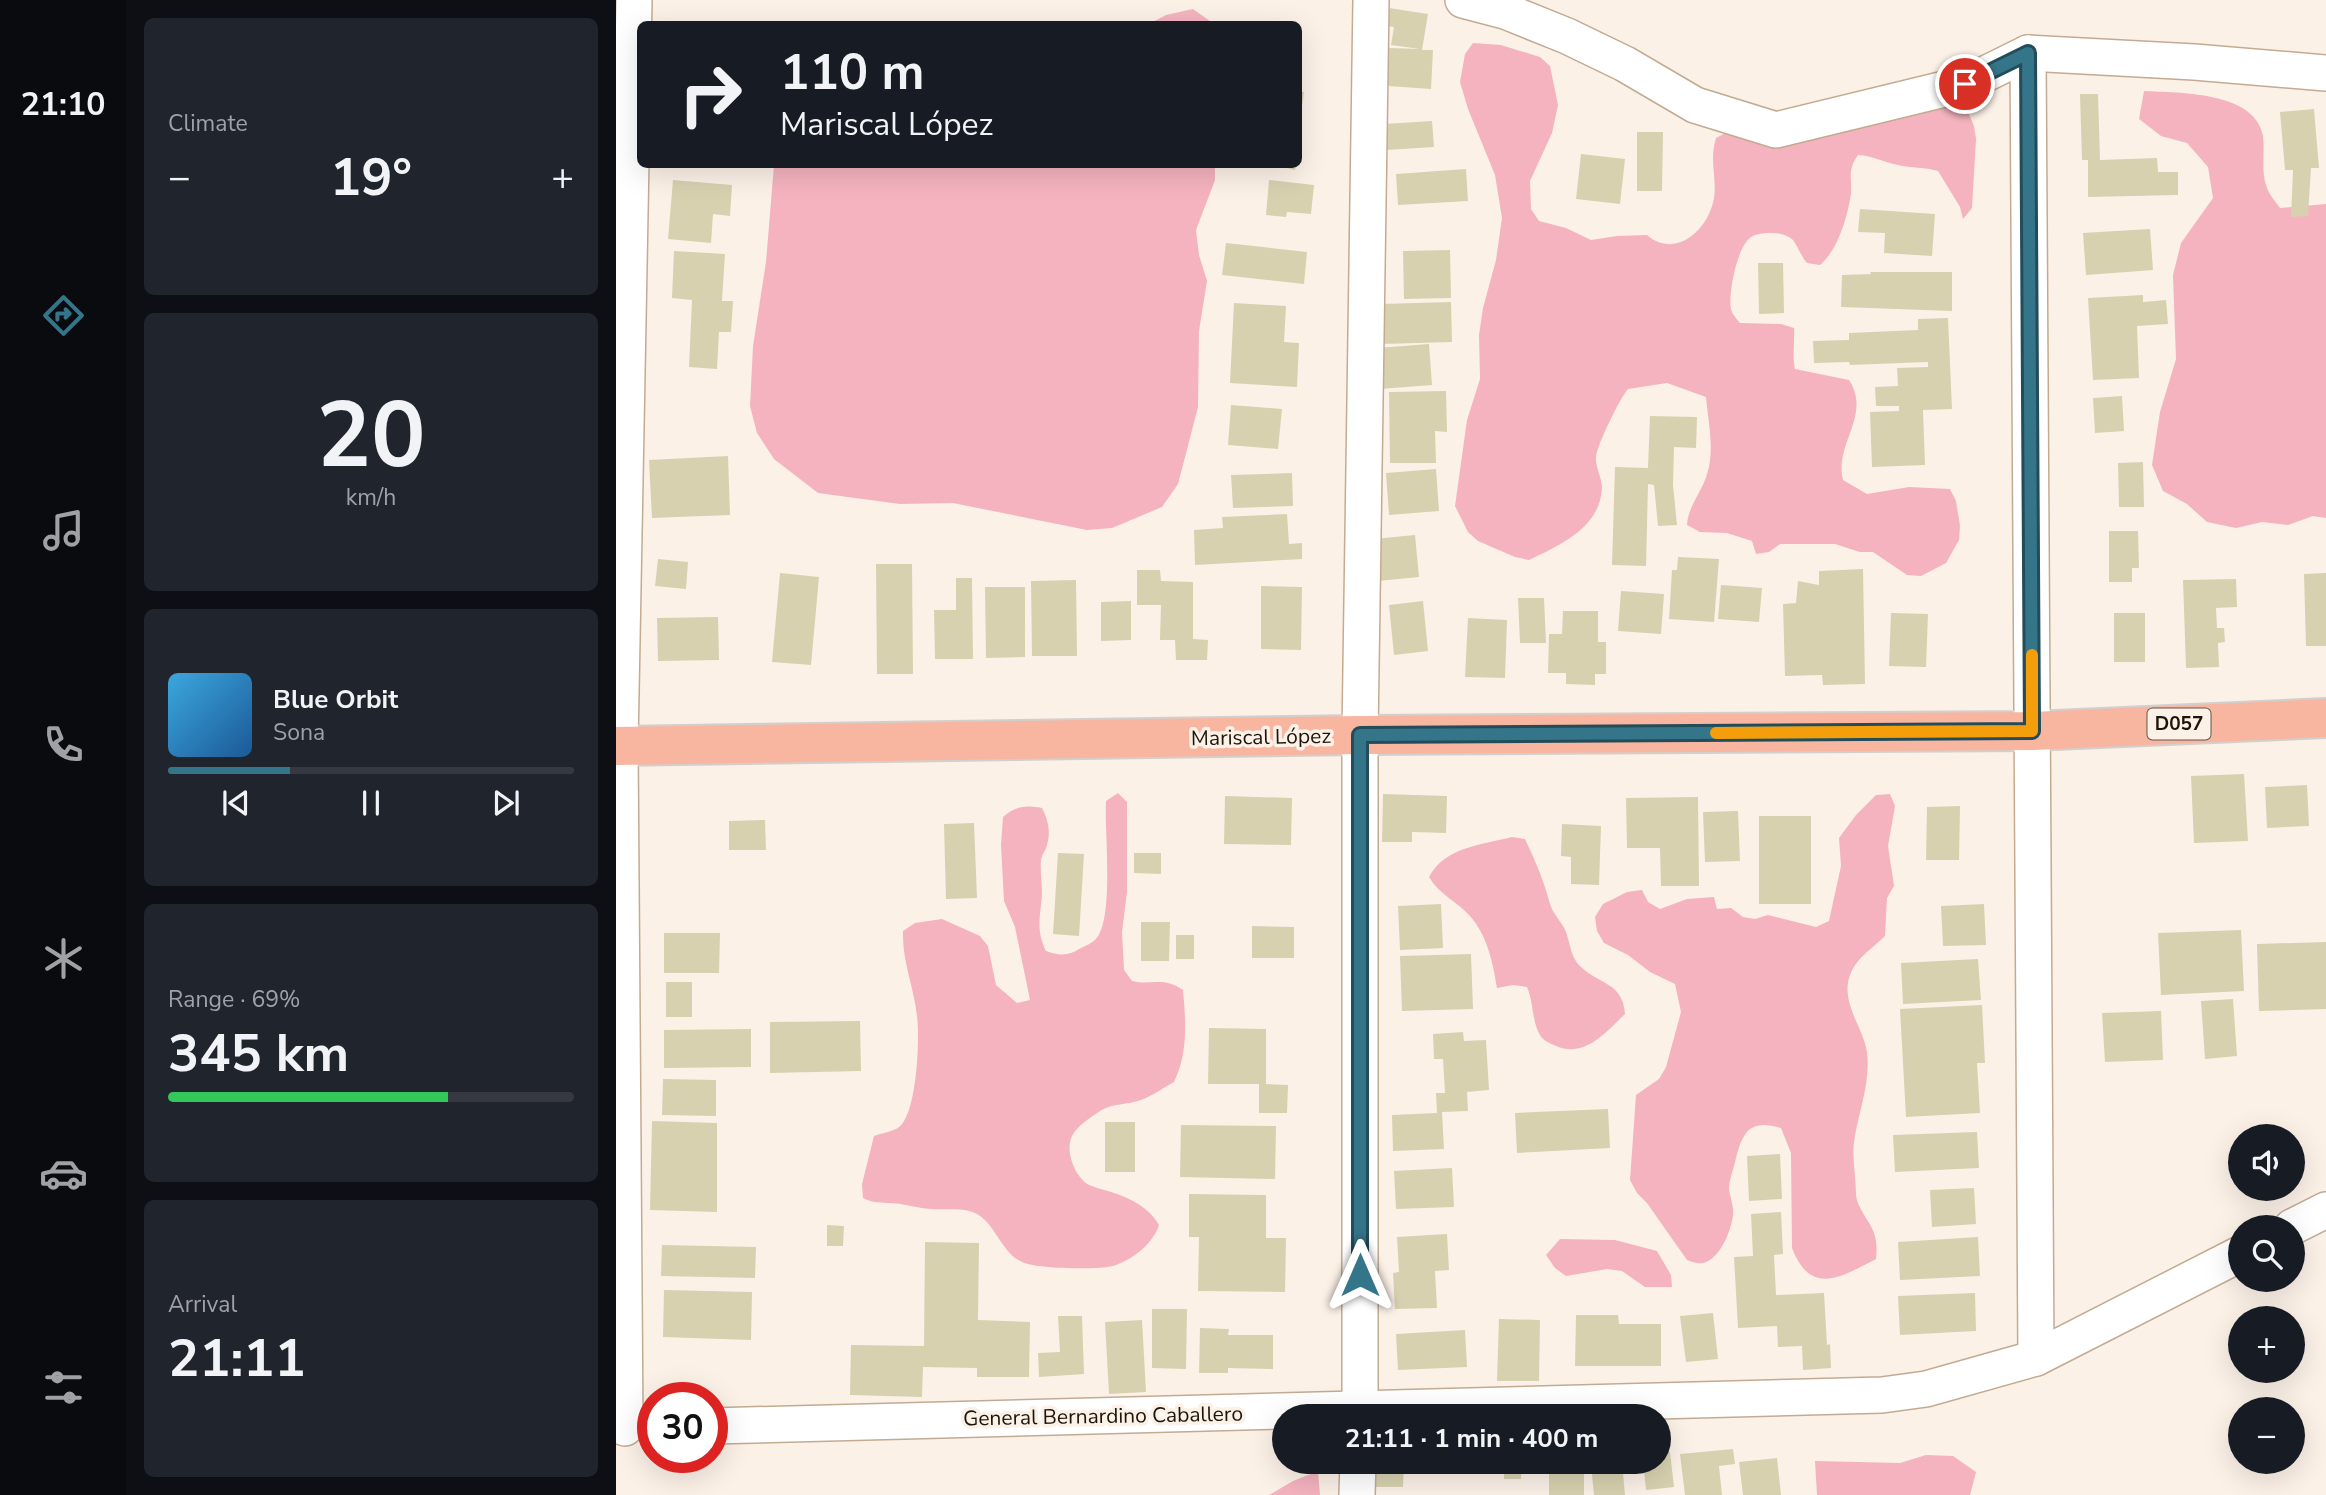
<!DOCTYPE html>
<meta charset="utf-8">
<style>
body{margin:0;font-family:"Nunito Sans",sans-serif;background:#20242c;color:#f1f3f6;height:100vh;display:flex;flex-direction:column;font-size:26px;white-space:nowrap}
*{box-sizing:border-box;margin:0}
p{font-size:23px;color:#9ea1a6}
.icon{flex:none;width:38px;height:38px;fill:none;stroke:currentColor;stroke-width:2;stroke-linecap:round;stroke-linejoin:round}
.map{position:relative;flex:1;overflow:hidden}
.sheet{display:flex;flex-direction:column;gap:18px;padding:18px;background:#0d0f14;width:490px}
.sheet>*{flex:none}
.hud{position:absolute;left:21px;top:21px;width:665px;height:147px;border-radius:10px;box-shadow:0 7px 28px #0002;background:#171b24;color:#f1f3f6;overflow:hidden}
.tools{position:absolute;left:1612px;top:1124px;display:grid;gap:14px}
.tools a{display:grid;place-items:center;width:77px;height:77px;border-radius:50%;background:#171b24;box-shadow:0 7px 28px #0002;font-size:35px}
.speed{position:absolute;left:21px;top:1382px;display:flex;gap:14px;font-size:35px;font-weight:700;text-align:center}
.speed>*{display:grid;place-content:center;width:91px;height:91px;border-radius:50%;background:#171b24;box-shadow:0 7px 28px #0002;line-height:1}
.speed .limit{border:10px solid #d22;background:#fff;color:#111}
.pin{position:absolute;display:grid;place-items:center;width:60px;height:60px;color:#fff;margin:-30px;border:4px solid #fff;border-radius:50%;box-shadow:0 2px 7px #0007}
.me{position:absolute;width:77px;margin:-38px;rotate:0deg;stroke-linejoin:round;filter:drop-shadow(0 0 5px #0008)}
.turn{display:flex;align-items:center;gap:24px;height:147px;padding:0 28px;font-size:32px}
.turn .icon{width:91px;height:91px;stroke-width:2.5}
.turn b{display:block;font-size:49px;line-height:60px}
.big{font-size:52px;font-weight:700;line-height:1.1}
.sheet .tile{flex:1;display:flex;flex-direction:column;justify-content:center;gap:10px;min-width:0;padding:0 24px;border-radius:10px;background:#20242c}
.sheet .dial{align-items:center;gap:0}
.dial b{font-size:91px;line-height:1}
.song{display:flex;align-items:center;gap:21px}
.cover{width:84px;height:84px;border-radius:10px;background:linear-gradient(135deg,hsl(200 70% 55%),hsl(210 70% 35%))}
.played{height:7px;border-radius:4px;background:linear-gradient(90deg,#357589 30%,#363941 30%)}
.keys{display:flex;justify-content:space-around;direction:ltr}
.heat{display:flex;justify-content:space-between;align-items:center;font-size:38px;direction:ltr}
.charge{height:10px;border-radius:5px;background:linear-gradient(90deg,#34c759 69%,#363941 0)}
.trip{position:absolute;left:656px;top:1404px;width:399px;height:70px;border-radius:35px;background:#171b24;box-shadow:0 7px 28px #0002;font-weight:700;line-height:70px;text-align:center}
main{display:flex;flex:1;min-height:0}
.dock{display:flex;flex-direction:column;width:126px;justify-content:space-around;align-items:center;background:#090b0e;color:#9ea1a6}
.dock .icon{width:49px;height:49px}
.dock .current{color:#357589}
.dock b{font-size:32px;color:#f1f3f6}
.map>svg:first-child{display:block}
.green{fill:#f4b3bf}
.building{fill:#d7d1b0}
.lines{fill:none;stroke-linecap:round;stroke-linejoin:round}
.minor-casing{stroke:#c3ab92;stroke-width:38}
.primary-casing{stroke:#d2d0ce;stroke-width:42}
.minor{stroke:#fff;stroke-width:35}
.primary{stroke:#f8b5a0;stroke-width:38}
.route-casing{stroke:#224c59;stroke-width:18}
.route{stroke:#357589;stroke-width:12}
.slow{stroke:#f59e0b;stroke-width:12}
.labels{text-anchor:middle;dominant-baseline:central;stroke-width:7;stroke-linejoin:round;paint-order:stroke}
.shield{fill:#fcf1e7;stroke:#60574d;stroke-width:2}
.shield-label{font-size:19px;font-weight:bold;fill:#1d150b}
.street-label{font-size:21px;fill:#1d150b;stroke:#fcf1e7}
</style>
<main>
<nav class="dock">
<b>21:10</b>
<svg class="icon current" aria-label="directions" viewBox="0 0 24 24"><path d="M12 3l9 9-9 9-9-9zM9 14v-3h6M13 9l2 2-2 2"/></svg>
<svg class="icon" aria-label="music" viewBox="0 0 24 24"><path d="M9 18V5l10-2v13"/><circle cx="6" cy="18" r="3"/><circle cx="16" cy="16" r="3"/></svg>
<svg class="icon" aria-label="phone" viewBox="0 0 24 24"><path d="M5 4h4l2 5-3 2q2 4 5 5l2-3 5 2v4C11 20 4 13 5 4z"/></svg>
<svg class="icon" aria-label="climate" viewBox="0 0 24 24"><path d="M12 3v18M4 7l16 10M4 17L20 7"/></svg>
<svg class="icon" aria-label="car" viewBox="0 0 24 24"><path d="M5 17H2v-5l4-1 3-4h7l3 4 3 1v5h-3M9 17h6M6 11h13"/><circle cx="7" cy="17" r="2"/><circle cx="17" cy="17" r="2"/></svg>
<svg class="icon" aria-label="filters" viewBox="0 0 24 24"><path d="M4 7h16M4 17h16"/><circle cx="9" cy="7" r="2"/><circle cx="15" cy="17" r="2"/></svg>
</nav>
<section class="sheet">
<div class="tile"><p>Climate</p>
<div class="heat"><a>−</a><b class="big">19°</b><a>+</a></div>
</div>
<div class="tile dial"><b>20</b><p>km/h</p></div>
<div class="tile">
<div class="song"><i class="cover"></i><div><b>Blue Orbit</b><p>Sona</p></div></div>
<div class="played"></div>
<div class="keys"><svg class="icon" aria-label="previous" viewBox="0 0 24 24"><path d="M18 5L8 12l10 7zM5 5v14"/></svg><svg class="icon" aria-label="pause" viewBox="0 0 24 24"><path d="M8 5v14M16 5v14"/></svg><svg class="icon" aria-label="next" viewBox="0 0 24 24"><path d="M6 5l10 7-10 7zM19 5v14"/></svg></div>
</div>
<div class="tile"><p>Range · 69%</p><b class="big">345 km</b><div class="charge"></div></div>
<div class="tile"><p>Arrival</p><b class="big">21:11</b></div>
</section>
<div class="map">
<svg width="1710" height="1495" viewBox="0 0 1710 1495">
<rect width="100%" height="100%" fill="#fcf1e7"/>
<g class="green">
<polygon points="577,9 598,24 533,24 550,15"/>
<path d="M857,43L885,45L924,57L934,66L942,105L936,133L914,181L915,209L923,221L950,228L975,240L1001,236L1031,235C1060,260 1093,229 1098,198C1101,176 1093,161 1100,138L1113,131L1316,95L1342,106L1353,114L1358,126L1360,139L1356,208L1347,219L1344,207L1322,171C1309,167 1295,168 1282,165C1267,162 1257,156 1242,155C1231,171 1236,176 1235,193C1232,216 1222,250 1204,265L1191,263C1185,256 1182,247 1177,240C1172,235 1163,233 1157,233C1150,233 1141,233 1135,237C1121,247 1112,293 1115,309C1116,314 1120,318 1124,323L1165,324L1178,328C1179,342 1176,355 1179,369L1233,380C1256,415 1218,444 1227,480L1251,494L1293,487L1334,489L1340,501L1344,526L1343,540L1330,563L1305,576L1291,575L1257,552H1244L1219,544H1164L1153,552L1140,554L1136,541L1111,533L1084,532L1071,525C1072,506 1086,492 1091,474C1099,450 1092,421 1090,397L1051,383L1012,389C1004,398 981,445 980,457C979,467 986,477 986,488C984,528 944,545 913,560L899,557L862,541L852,532L839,506L851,420L864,379L863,335L867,308L880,260L886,218L879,175L852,109L844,82L849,54Z"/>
<path d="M1528,91C1563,93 1639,91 1647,136C1649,152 1645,170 1650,185C1652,193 1659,201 1664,208L1710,204V518L1697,516L1672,525L1646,522L1620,528L1591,522L1571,504L1547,491L1536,465L1544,412L1560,359L1557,275L1565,243L1597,198L1592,167L1571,143L1545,136L1523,119Z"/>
<polygon points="158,165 599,165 599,180 580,230 583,255 591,281 583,331 582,407 562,484 546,507 496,528 471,530 337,503 284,504 202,493 158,459 141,433 134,406 137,346 150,262"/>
<path d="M502,793L511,802V892L506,932L508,970L516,981C537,986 546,976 567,990C570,1021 572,1054 558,1082C547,1088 536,1096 525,1100C511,1105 497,1103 484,1111C475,1117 461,1126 456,1136C449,1151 458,1175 471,1184C477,1187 485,1189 492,1191C512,1197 532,1206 543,1225C537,1244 516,1260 497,1266C481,1270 421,1269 406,1262C383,1252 378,1216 353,1211C341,1208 327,1210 315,1209C301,1208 287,1203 272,1203C261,1202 257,1203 247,1198L246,1184L258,1136C265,1133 277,1132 283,1127C301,1114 304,1037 301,1016C298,987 286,962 287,931L299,923L326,919L364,936L372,946L380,985L401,1003L414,1000L399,927L388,901L385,845L387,817C400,806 409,805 426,808C432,820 435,831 431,845C430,850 426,854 425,860C424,870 426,882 426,893C425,915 419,929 430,951C444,956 452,956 465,948C469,946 476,943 479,940C499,921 488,830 490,801Z"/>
<path d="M1274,794L1279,806L1272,846L1278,886L1271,898L1269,936C1257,948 1240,958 1234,975C1224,1002 1247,1027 1251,1052C1255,1082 1242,1113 1238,1142C1236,1158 1240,1178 1240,1195C1241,1208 1254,1221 1258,1233C1261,1242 1261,1251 1260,1259C1225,1277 1195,1297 1176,1248L1175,1153L1165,1128C1132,1118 1126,1134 1119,1162C1117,1171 1113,1180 1113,1189C1114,1197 1118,1206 1117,1215C1115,1231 1104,1259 1087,1263C1082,1264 1076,1262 1071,1260L1031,1203L1021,1193L1014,1180L1020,1095L1043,1079L1050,1067L1065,1012L1059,984L1034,972L1012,955L988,943L981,931L979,917L987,904L1011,892L1026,890L1032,902L1044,909L1071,899L1098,897L1101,909L1115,908L1127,917L1139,919L1152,915L1200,927L1213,921L1225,866L1223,838L1240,815L1260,795Z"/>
<path d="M896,837L909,839C919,860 928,881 934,904C937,914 946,922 950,932C954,943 955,958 964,966C983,985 1007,982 1009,1014C989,1033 969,1058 940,1046C931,1042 925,1040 921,1029C916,1015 917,1001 911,987L897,985L881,988C877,963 871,934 853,915C840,901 823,894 813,877C829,847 865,845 896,837Z"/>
<polygon points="944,1239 999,1240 1041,1251 1055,1275 1056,1287 1029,1287 1006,1271 991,1269 950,1276 939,1268 930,1255"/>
<polygon points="1310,1455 1337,1456 1360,1472 1354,1495 1201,1495 1199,1461 1284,1463"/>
<polygon points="702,1471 704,1495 653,1495 677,1481"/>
</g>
<g class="building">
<polygon points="760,6 812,14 806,50 817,50 815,89 772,86 773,48 804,49 775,45 778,27 758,25"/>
<polygon points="682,92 688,92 686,106 682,106"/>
<polygon points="1464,94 1482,94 1484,160 1541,158 1542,172 1562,172 1562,195 1472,197 1472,160 1466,160"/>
<polygon points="1698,109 1703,168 1695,168 1692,216 1675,217 1677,170 1669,170 1664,112"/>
<polygon points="816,121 818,147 770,150 768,124"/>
<polygon points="1021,132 1047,132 1046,191 1021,191"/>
<polygon points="965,154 1009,159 1004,204 960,199"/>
<polygon points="653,164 680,164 679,170"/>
<polygon points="850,169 852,201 782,205 780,174"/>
<polygon points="57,180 116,185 114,216 97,214 95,243 52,239"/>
<polygon points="653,180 698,185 695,214 671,212 670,217 650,215"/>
<polygon points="1244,209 1319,214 1316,256 1268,253 1269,233 1242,232"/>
<polygon points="1534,229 1537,270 1470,275 1467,233"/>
<polygon points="610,243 691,252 688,284 606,275"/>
<polygon points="834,250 835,298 788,299 787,251"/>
<polygon points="58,251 109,254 106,301 117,301 115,332 103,332 101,369 73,367 76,300 56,298"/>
<polygon points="1142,263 1167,263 1168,313 1143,314"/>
<polygon points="1254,272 1336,272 1336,311 1225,307 1226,275 1255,274"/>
<polygon points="1527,295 1527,302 1550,300 1552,324 1521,326 1523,378 1477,380 1472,298"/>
<polygon points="835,302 836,342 765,344 764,304"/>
<polygon points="618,303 670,306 668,342 683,343 681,387 614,383"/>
<polygon points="1332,318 1336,409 1307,410 1309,465 1256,467 1254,412 1283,411 1283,406 1260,406 1259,387 1282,386 1281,368 1312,367 1312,362 1234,365 1233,362 1198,363 1197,341 1233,340 1233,333 1302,330 1302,319"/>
<polygon points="813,344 816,385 764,389 761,348"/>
<polygon points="830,391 831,432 819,431 820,463 774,463 773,392"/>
<polygon points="1506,396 1508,431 1479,433 1477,398"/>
<polygon points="615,405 666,409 662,449 612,445"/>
<polygon points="1034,416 1081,417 1080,448 1058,447 1057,485 1061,525 1042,526 1038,485 1032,484 1030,566 996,565 999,467 1032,468"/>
<polygon points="112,456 114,515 36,518 33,460"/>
<polygon points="1527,462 1528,507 1503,507 1502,463"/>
<polygon points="820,469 823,511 773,515 770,473"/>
<polygon points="676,473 677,506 617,508 615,475"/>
<polygon points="671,514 673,544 686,543 686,559 579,565 578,530 607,528 606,517"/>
<polygon points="1493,531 1522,531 1523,568 1516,568 1516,582 1493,582"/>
<polygon points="799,535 803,577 762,581 758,539"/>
<polygon points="1062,557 1103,559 1098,622 1053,619 1056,570 1061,570"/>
<polygon points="42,559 72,562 70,589 39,586"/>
<polygon points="260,564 296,564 297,674 261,674"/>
<polygon points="1247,569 1249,684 1207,685 1206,675 1169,676 1167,604 1180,603 1182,581 1203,585 1203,571"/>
<polygon points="521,570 544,570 545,581 577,582 577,639 592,640 591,660 560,660 559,640 544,640 545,605 521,605"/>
<polygon points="164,573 203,577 195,665 156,662"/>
<polygon points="1710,573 1710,646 1690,646 1688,574"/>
<polygon points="340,578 356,578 357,659 319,659 318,610 340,610"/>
<polygon points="1620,579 1621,607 1600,608 1601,628 1608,628 1609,642 1602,643 1603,667 1570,668 1567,580"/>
<polygon points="460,580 461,656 416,656 415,581"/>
<polygon points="1105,585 1146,588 1143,622 1102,619"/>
<polygon points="645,586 686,587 685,650 645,649"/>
<polygon points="369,587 409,587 409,657 370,658"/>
<polygon points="1005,591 1048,594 1045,634 1002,631"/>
<polygon points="902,598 928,598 930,643 904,643"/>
<polygon points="515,601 515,640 485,641 485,602"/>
<polygon points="807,601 812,651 778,655 773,605"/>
<polygon points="947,611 982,611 982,642 990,642 990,674 979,674 979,685 950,684 950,673 932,673 933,634 946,634"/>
<polygon points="1275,613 1312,614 1310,667 1273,666"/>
<rect x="1498" y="613" width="31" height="49"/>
<polygon points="102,617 103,660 42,661 41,618"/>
<polygon points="852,618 891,620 889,678 849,677"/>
<polygon points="1628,774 1632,841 1578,843 1575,776"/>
<polygon points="1691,785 1693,826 1651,828 1649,787"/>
<polygon points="767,794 831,796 830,833 796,832 796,842 766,842"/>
<polygon points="609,796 676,798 675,845 608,844"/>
<polygon points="1082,797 1083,886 1045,886 1044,848 1011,848 1010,798"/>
<polygon points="1344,806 1343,860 1310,860 1311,807"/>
<polygon points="1122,811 1124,861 1089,862 1087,812"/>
<rect x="1143" y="816" width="52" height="88"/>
<polygon points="149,820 150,850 113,850 113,821"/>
<polygon points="358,823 361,898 330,899 328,824"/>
<polygon points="946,824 985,826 983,885 955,884 955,857 945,856"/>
<polygon points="442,853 468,854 463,936 437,934"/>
<polygon points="518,853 545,853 545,874 518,873"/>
<polygon points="825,904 827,948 784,950 782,906"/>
<polygon points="1368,904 1370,945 1327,946 1325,906"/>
<polygon points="525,922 554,922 553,961 525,961"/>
<polygon points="636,926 678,927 678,958 636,958"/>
<polygon points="1625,930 1628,991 1545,995 1542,933"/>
<polygon points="48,933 104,933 103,973 48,973"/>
<rect x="560" y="935" width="18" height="24"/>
<polygon points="1710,942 1710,1009 1643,1011 1641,944"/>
<polygon points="855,954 857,1009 786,1011 784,956"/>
<polygon points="1362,959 1365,1000 1287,1004 1285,963"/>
<rect x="50" y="982" width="26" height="35"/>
<polygon points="1617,999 1621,1056 1589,1059 1585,1001"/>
<polygon points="1366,1005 1369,1063 1361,1063 1364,1113 1290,1117 1284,1009"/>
<polygon points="1545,1011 1547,1060 1489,1062 1486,1013"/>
<polygon points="244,1021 245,1071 154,1073 154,1022"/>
<polygon points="593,1028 650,1029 650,1084 672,1085 671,1113 643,1113 643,1084 592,1084"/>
<polygon points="135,1029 135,1067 48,1068 48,1030"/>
<polygon points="847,1032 848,1041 870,1040 873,1090 851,1092 852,1111 826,1112 828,1149 777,1151 776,1115 821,1113 820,1093 829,1093 827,1059 818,1059 817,1034"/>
<polygon points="47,1079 100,1080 100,1116 46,1115"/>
<polygon points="992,1109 994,1148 901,1153 899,1113"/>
<polygon points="36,1121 101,1123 101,1212 34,1210"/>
<rect x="489" y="1122" width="30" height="50"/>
<polygon points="565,1125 660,1126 659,1179 564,1177"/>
<polygon points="1361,1132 1363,1168 1279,1172 1277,1135"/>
<polygon points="1164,1154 1166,1199 1133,1201 1131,1156"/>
<polygon points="836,1168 838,1207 780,1209 778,1171"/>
<polygon points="1358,1188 1360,1224 1316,1227 1314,1190"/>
<polygon points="573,1194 650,1195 650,1238 670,1238 669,1292 582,1291 583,1237 573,1237"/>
<polygon points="1165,1212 1167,1254 1158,1255 1160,1295 1208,1293 1211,1345 1214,1344 1215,1368 1187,1370 1186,1346 1162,1347 1161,1326 1122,1328 1118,1257 1137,1256 1135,1214"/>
<polygon points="211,1225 228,1226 227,1246 211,1246"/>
<polygon points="831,1234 833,1270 819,1271 821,1308 779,1309 777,1273 783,1272 781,1237"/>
<polygon points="1362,1237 1364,1276 1284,1280 1282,1242"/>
<polygon points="309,1242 363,1243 362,1320 414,1322 413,1377 361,1377 361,1368 307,1367 306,1397 234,1395 235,1345 308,1346"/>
<polygon points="46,1245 140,1247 139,1278 45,1276"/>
<polygon points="48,1290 136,1292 135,1340 47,1337"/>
<polygon points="1359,1293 1360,1331 1284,1335 1282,1296"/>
<polygon points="536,1309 571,1309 570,1369 536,1368"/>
<polygon points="1097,1313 1102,1359 1070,1362 1064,1316"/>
<polygon points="960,1315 1002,1315 1003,1324 1045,1324 1045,1366 959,1366"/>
<polygon points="442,1316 466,1316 468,1374 423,1377 422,1353 444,1352"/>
<polygon points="883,1319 924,1320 923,1381 881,1381"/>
<polygon points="526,1320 530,1392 493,1394 489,1322"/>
<polygon points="584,1328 613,1329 612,1335 657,1335 657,1369 612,1368 612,1373 583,1373"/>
<polygon points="849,1330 851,1367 782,1370 780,1334"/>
<polygon points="1117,1449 1119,1464 1103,1466 1106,1495 1069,1495 1064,1454"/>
<polygon points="1054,1452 1058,1487 1030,1490 1027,1461 1043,1461 1043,1453"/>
<polygon points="1161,1458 1165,1495 1127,1495 1123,1462"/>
<rect x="933" y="1461" width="35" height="34"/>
<polygon points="888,1462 906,1462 905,1479 888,1479"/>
<polygon points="1006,1462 1009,1495 978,1495 975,1465"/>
<polygon points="754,1463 788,1464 787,1487 754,1487"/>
</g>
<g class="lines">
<g class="minor-casing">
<g id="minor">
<polyline points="847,0 889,11 951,36 1009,64 1079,105 1160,130 1349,84 1412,53 1578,62 1710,73"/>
<polyline points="1412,53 1420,1358"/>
<polyline points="1676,1227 1710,1210"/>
<polyline points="744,1416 744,735 755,0"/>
<polyline points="96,1426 1266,1395 1310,1389 1420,1358 1624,1254"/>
<polyline points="9,1428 4,746 18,0"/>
<polyline points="741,1495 742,1461"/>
</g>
</g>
<g class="primary-casing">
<polyline id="primary" points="0,746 744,735 1416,731 1710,718"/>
</g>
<use href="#minor" class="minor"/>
<use href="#primary" class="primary"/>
</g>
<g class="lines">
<g class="route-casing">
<polyline id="route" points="744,1275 744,735 1416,731 1412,53 1349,84"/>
</g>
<use href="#route" class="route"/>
<polyline class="slow" points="1100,733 1416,731 1416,655"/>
</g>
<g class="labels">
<rect class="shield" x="1531.5" y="708.5" width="63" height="31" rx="5"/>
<g class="shield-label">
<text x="1563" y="724">D057</text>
</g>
<g class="street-label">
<text transform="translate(645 737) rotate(-1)">Mariscal López</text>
<text transform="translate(487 1416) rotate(-1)">General Bernardino Caballero</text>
</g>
</g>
</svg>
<div class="tools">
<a><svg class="icon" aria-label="sound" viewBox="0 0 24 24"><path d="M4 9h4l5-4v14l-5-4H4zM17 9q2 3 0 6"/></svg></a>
<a><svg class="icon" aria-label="search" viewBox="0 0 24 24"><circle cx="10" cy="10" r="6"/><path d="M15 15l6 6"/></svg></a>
<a>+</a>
<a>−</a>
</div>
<div class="speed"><div class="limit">30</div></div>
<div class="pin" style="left:1349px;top:84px;background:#d93025"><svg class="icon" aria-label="arrive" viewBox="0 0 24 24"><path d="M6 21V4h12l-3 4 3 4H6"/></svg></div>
<svg class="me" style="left:744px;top:1275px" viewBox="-20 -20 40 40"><path d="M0-17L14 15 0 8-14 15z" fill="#357589" stroke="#fff" stroke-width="4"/></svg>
<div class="trip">21:11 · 1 min · 400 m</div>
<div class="hud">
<div class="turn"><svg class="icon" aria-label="right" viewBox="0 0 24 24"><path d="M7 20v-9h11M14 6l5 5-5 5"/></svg><div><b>110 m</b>Mariscal López</div></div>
</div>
</div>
</main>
